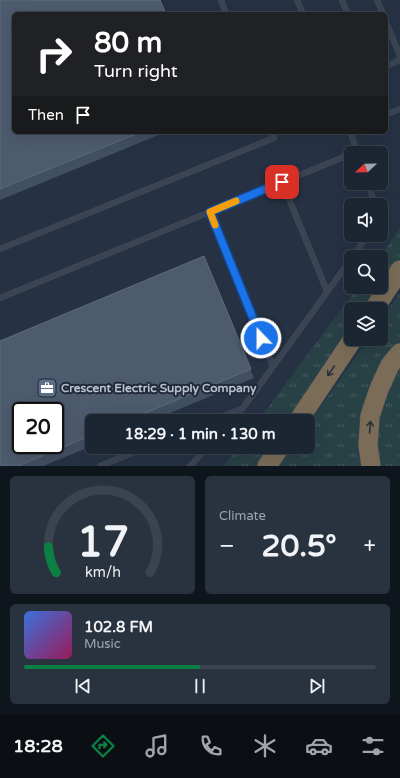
<!DOCTYPE html>
<meta charset="utf-8">
<style>
body{margin:0;font-family:"Varela Round",sans-serif;background:#29323f;color:#f1f3f6;height:100vh;display:flex;flex-direction:column;font-size:15px;white-space:nowrap}
*{box-sizing:border-box;margin:0}
p{font-size:13px;color:#a0a5ac}
.icon{flex:none;width:22px;height:22px;fill:none;stroke:currentColor;stroke-width:2;stroke-linecap:round;stroke-linejoin:round}
.map{position:relative;height:466px;overflow:hidden}
.panel{display:flex;flex-direction:column;gap:10px;padding:10px;background:#0f151c;flex:1}
.panel>*{flex:none}
.guide{position:absolute;left:12px;top:12px;width:376px;height:122px;border-radius:6px;box-shadow:0 4px 16px #0002,0 0 0 1px #3a434e;background:#202124;color:#fff;overflow:hidden}
.needle{width:26px;rotate:248deg}
.controls{position:absolute;left:344px;top:146px;display:grid;gap:8px}
.controls a{display:grid;place-items:center;width:44px;height:44px;border-radius:6px;background:#1c2633;box-shadow:0 4px 16px #0002,0 0 0 1px #3a434e;font-size:20px}
.speed{position:absolute;left:12px;top:402px;display:flex;gap:8px;font-size:20px;font-weight:700;text-align:center}
.speed>*{display:grid;place-content:center;width:52px;height:52px;border-radius:50%;background:#1c2633;box-shadow:0 4px 16px #0002,0 0 0 1px #3a434e;line-height:1}
.speed .limit{border:2px solid #111;border-radius:6px;background:#fff;color:#111}
.pin{position:absolute;display:grid;place-items:center;width:34px;height:34px;color:#fff;margin:-17px;border-radius:8px;box-shadow:0 2px 6px #0006}
.me{position:absolute;width:44px;margin:-22px;rotate:338deg;stroke-linejoin:round;filter:drop-shadow(0 0 3px #0008)}
.turn{display:flex;align-items:center;gap:14px;height:84px;padding:0 16px;font-size:18px}
.turn .icon{width:52px;height:52px;stroke-width:2.5}
.turn b{display:block;font-size:28px;line-height:34px}
.then{display:flex;align-items:center;height:38px;padding:0 16px;background:#0003;gap:8px;font-size:15px}
.big{font-size:30px;font-weight:700;line-height:1.1}
.panel .card{flex:1;display:flex;flex-direction:column;justify-content:center;gap:6px;min-width:0;padding:0 14px;border-radius:6px;background:#29323f}
.panel .dial{align-items:center;gap:0}
.dial svg{height:104px;overflow:visible;fill:none;stroke:#3a434e;stroke-width:7;stroke-linecap:round;text-anchor:middle}
.dial text{fill:#f1f3f6;stroke:none}
.song{display:flex;align-items:center;gap:12px}
.cover{width:48px;height:48px;border-radius:6px;background:linear-gradient(135deg,hsl(220 70% 55%),hsl(330 70% 35%))}
.played{height:4px;border-radius:2px;background:linear-gradient(90deg,#0b8043 50%,#3a434e 50%)}
.keys{display:flex;justify-content:space-around;direction:ltr}
.heat{display:flex;justify-content:space-between;align-items:center;font-size:22px;direction:ltr}
.panel .tiles{flex:1;display:grid;gap:10px;grid-template-columns:1fr 1fr}
.card:last-child{grid-column:span 2}
.trip{position:absolute;left:85px;top:414px;width:230px;height:40px;border-radius:6px;background:#1c2633;box-shadow:0 4px 16px #0002,0 0 0 1px #3a434e;font-weight:700;line-height:40px;text-align:center}
.tab-bar{display:flex;height:64px;justify-content:space-around;align-items:center;background:#0b0f14;color:#a0a5ac}
.tab-bar .icon{width:28px;height:28px}
.tab-bar .selected{color:#0b8043}
.tab-bar b{font-size:18px;color:#f1f3f6}
.map>svg:first-child{display:block}
.grass{fill:url(#grass-tufts)}
.lines{fill:none;stroke-linecap:round;stroke-linejoin:round}
.service-casing{stroke:#444d5d;stroke-width:6}
.motorway-casing{stroke:#454f5e;stroke-width:20}
.service{stroke:#3a4453;stroke-width:5}
.motorway{stroke:#7a6c57;stroke-width:19}
.wall{fill:#404f62;fill-rule:evenodd}
.building{fill:#4d5b6e;stroke:#5d6b7c;fill-rule:evenodd}
.oneway{stroke:#28303c}
.route-casing{stroke:#114b97;stroke-width:10}
.route{stroke:#1a73e8;stroke-width:7}
.slow{stroke:#f59e0b;stroke-width:7}
.labels{text-anchor:middle;dominant-baseline:central;stroke-width:4;stroke-linejoin:round;paint-order:stroke}
.poi-label{font-size:12px;font-weight:bold;fill:#b7c0cd;stroke:#1f2939;text-anchor:start}
</style>
<div class="map">
<svg width="400" height="466" viewBox="0 0 400 466">
<defs>
<pattern id="grass-tufts" width="24" height="20" patternUnits="userSpaceOnUse"><rect width="24" height="20" fill="#284145"/><path d="M3 7l-1-3M5 7V3M7 7l1-3M15 17l-1-3M17 17v-4M19 17l1-3" fill="none" stroke="#455b5f"/></pattern>
</defs>
<rect width="100%" height="100%" fill="#263244"/>
<g class="grass">
<polygon points="400,228 400,268 371,309 351,309 351,338 294,421 258,421 358,287 381,287 380,257"/>
<polygon points="400,292 400,347 363,466 278,466 293,447 308,447 308,425 368,339 381,339 381,320"/>
<polygon points="400,368 400,466 375,466 372,438 392,379"/>
<polygon points="239,447 276,447 262,466 224,466"/>
</g>
<g class="lines">
<g class="service-casing">
<g id="service">
<polyline points="221,0 226,14"/>
<polyline points="297,0 303,14"/>
<polyline points="342,0 348,14"/>
<polyline points="377,0 383,14"/>
<polyline points="386,22 400,56"/>
<polyline points="386,66 400,60"/>
<polyline points="386,108 388,114 400,109"/>
<polyline points="350,132 358,153"/>
<polyline points="282,182 327,291"/>
<polyline points="368,183 375,205"/>
<polyline points="210,212 273,366"/>
<polyline points="0,249 274,138 272,132"/>
<polyline points="352,257 368,235"/>
<polyline points="0,298 351,154"/>
<polyline points="210,421 241,409"/>
<polyline points="231,421 243,408 351,259"/>
<polyline points="100,466 147,447"/>
<polyline points="190,466 208,447"/>
</g>
</g>
<g class="motorway-casing">
<g id="motorway">
<polyline points="374,309 400,270"/>
<polyline points="298,421 353,339"/>
<polyline points="267,466 280,447"/>
<polyline points="371,466 368,445 370,416 379,389 390,365 400,353"/>
</g>
</g>
<use href="#service" class="service"/>
<use href="#motorway" class="motorway"/>
</g>
<g class="wall">
<polygon points="0,0 14,132 166,132 0,200"/>
<path d="M204,256L254,378L151,421H92V446L43,466H0V341ZM21,411H55V445H21Z"/>
</g>
<g class="building">
<polygon points="0,0 160,0 166,14 14,14 14,132 141,132 0,189"/>
<path d="M204,256L251,369L126,421H92V435L18,466H0V341ZM21,411H55V445H21Z"/>
</g>
<defs><path id="oneway-shaft" d="M-6 0H5M1.5-3L5.5 0L1.5 3" fill="none" stroke-width="1.6" stroke-linecap="round" stroke-linejoin="round"/></defs>
<g class="oneway">
<use href="#oneway-shaft" transform="translate(331 371) rotate(124)"/>
<use href="#oneway-shaft" transform="translate(370 427) rotate(-86)"/>
</g>
<g class="lines">
<g class="route-casing">
<polyline id="route" points="261,338 210,212 282,182"/>
</g>
<use href="#route" class="route"/>
<polyline class="slow" points="215,225 210,212 236,201"/>
</g>
<defs>
<g id="office-square" transform="scale(1)"><rect x="-9" y="-9" width="18" height="18" rx="4" fill="#5c6f8a" stroke="#1f2939"/><path d="M-6-3h4V-5.5h4V-3h4V5H-6ZM-1-4.5V-3h2v-1.5ZM-6 0V1H6V0Z" fill="#fff"/></g>
</defs>
<g fill-rule="evenodd">
<use href="#office-square" x="47" y="388"/>
</g>
<g class="labels">
<g class="poi-label">
<text x="61" y="388">Crescent Electric Supply Company</text>
</g>
</g>
</svg>
<div class="controls">
<a><svg class="needle" viewBox="-14 -14 28 28"><path d="M0-13l5 13h-10z" fill="#e53935"/><path d="M0 13l5-13h-10z" fill="#a0a5ac"/></svg></a>
<a><svg class="icon" aria-label="sound" viewBox="0 0 24 24"><path d="M4 9h4l5-4v14l-5-4H4zM17 9q2 3 0 6"/></svg></a>
<a><svg class="icon" aria-label="search" viewBox="0 0 24 24"><circle cx="10" cy="10" r="6"/><path d="M15 15l6 6"/></svg></a>
<a><svg class="icon" aria-label="layers" viewBox="0 0 24 24"><path d="M12 4l9 5-9 5-9-5zM3 14l9 5 9-5"/></svg></a>
</div>
<div class="speed"><div class="limit">20</div></div>
<div class="pin" style="left:282px;top:182px;background:#d93025"><svg class="icon" aria-label="arrive" viewBox="0 0 24 24"><path d="M6 21V4h12l-3 4 3 4H6"/></svg></div>
<svg class="me" style="left:261px;top:338px" viewBox="-20 -20 40 40"><circle r="17" fill="#1a73e8" stroke="#fff" stroke-width="3"/><path d="M0-11L8 9 0 5-8 9z" fill="#fff"/></svg>
<div class="trip">18:29 · 1 min · 130 m</div>
<div class="guide">
<div class="turn"><svg class="icon" aria-label="right" viewBox="0 0 24 24"><path d="M7 20v-9h11M14 6l5 5-5 5"/></svg><div><b>80 m</b>Turn right</div></div>
<div class="then">Then<svg class="icon" aria-label="arrive" viewBox="0 0 24 24"><path d="M6 21V4h12l-3 4 3 4H6"/></svg></div>
</div>
</div>
<section class="panel">
<div class="tiles">
<div class="card dial"><svg viewBox="0 0 100 80">
<path d="M14 69A42 42 0 1 1 86 69"/>
<path d="M14 69A42 42 0 0 1 8 49" stroke="#0b8043"/>
<text x="50" y="56" font-size="32" font-weight="700">17</text>
<text x="50" y="72" font-size="11">km/h</text>
</svg></div>
<div class="card"><p>Climate</p>
<div class="heat"><a>−</a><b class="big">20.5°</b><a>+</a></div>
</div>
<div class="card">
<div class="song"><i class="cover"></i><div><b>102.8 FM</b><p>Music</p></div></div>
<div class="played"></div>
<div class="keys"><svg class="icon" aria-label="previous" viewBox="0 0 24 24"><path d="M18 5L8 12l10 7zM5 5v14"/></svg><svg class="icon" aria-label="pause" viewBox="0 0 24 24"><path d="M8 5v14M16 5v14"/></svg><svg class="icon" aria-label="next" viewBox="0 0 24 24"><path d="M6 5l10 7-10 7zM19 5v14"/></svg></div>
</div>
</div>
</section>
<nav class="tab-bar">
<b>18:28</b>
<svg class="icon selected" aria-label="directions" viewBox="0 0 24 24"><path d="M12 3l9 9-9 9-9-9zM9 14v-3h6M13 9l2 2-2 2"/></svg>
<svg class="icon" aria-label="music" viewBox="0 0 24 24"><path d="M9 18V5l10-2v13"/><circle cx="6" cy="18" r="3"/><circle cx="16" cy="16" r="3"/></svg>
<svg class="icon" aria-label="phone" viewBox="0 0 24 24"><path d="M5 4h4l2 5-3 2q2 4 5 5l2-3 5 2v4C11 20 4 13 5 4z"/></svg>
<svg class="icon" aria-label="climate" viewBox="0 0 24 24"><path d="M12 3v18M4 7l16 10M4 17L20 7"/></svg>
<svg class="icon" aria-label="car" viewBox="0 0 24 24"><path d="M5 17H2v-5l4-1 3-4h7l3 4 3 1v5h-3M9 17h6M6 11h13"/><circle cx="7" cy="17" r="2"/><circle cx="17" cy="17" r="2"/></svg>
<svg class="icon" aria-label="filters" viewBox="0 0 24 24"><path d="M4 7h16M4 17h16"/><circle cx="9" cy="7" r="2"/><circle cx="15" cy="17" r="2"/></svg>
</nav>
